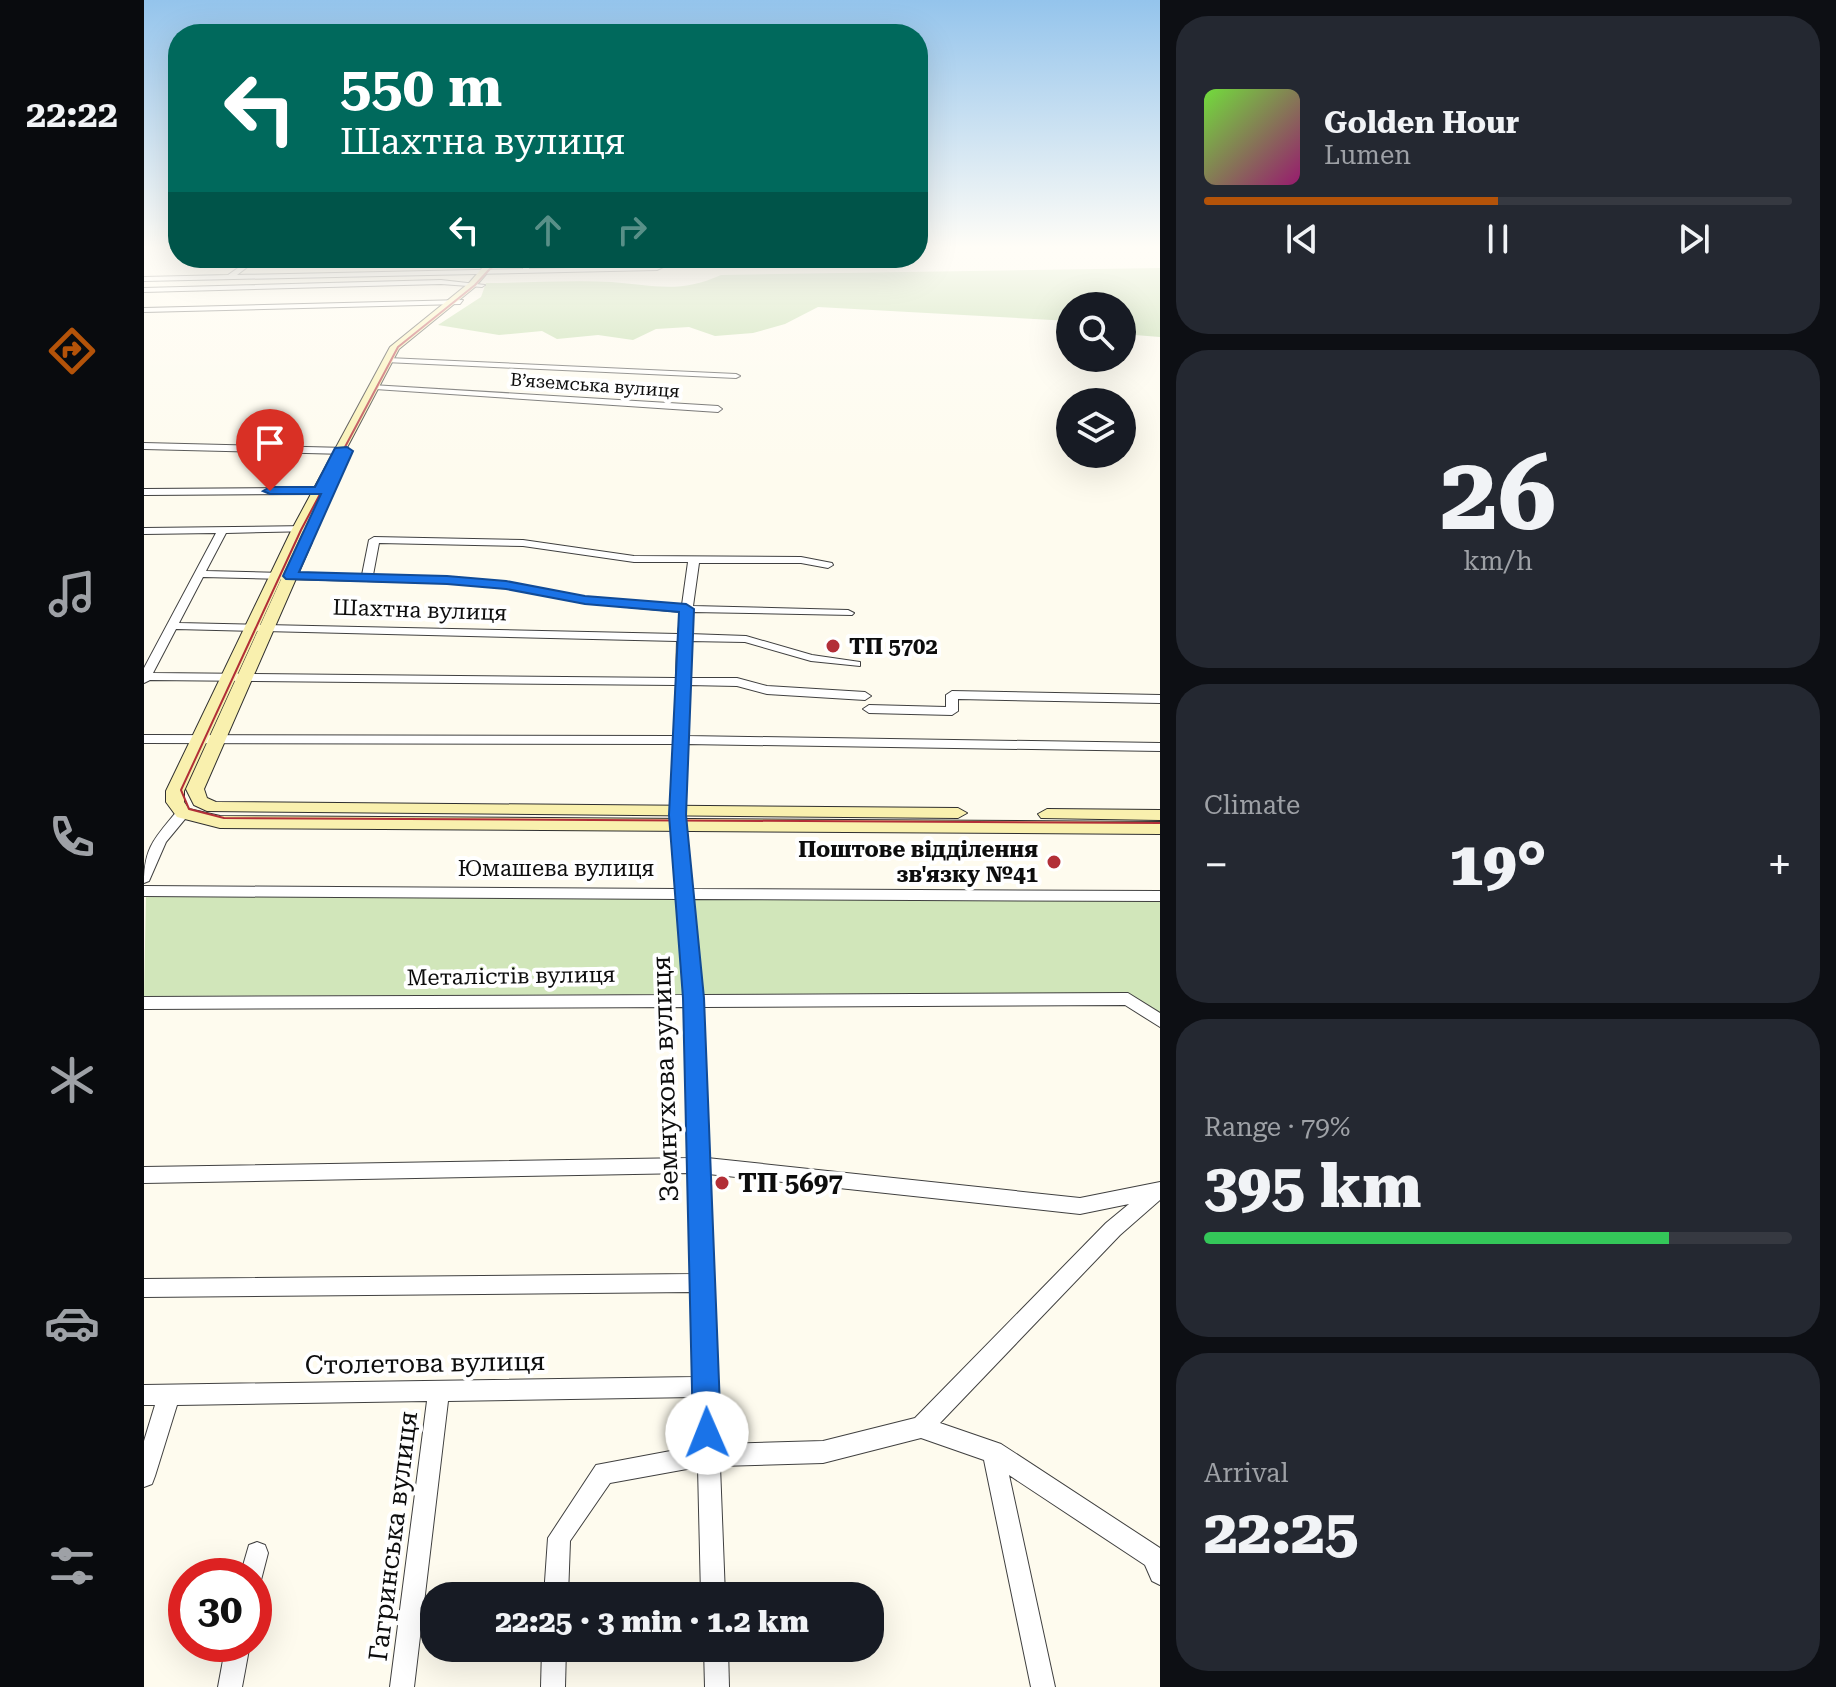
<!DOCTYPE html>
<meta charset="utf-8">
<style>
body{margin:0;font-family:"Roboto Serif",serif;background:#242831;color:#f1f3f6;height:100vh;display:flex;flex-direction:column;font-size:30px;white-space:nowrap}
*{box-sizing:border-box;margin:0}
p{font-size:26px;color:#9ea1a6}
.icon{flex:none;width:44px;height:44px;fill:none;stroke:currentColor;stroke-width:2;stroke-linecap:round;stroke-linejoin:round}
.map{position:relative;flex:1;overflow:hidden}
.sheet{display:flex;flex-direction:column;gap:16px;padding:16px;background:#0d0f14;width:676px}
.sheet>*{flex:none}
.guide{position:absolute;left:24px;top:24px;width:760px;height:244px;border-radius:32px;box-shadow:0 8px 32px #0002;background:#00695c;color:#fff;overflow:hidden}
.tools{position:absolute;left:912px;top:292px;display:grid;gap:16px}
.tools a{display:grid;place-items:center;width:80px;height:80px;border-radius:50%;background:#171b24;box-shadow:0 8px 32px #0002;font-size:40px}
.speed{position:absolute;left:24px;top:1558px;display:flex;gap:16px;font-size:40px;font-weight:700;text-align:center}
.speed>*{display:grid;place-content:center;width:104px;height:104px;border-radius:50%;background:#171b24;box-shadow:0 8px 32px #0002;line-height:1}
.speed .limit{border:12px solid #d22;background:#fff;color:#111}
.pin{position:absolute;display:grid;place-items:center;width:68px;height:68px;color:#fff;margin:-82px -34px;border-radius:50% 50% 50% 0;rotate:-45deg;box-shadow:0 0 8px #0007}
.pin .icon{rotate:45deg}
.me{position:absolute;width:88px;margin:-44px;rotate:359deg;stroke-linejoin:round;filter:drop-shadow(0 0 6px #0008)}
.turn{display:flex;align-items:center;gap:28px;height:168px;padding:0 40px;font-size:36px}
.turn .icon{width:104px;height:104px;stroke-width:2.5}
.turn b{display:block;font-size:56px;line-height:68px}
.lanes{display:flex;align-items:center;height:76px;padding:0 40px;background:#0003;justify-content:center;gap:40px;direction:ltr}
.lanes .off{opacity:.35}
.big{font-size:60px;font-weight:800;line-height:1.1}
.sheet .card{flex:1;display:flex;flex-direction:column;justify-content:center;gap:12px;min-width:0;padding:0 28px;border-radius:32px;background:#242831}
.sheet .dial{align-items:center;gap:0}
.dial b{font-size:104px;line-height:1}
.song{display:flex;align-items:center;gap:24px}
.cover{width:96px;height:96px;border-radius:12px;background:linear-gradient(135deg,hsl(100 70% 55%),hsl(320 70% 35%))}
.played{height:8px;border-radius:4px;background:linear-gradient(90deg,#b45309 50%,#363941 50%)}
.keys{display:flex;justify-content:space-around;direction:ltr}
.heat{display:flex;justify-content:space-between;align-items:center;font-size:44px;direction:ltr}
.charge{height:12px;border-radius:6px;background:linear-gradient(90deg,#34c759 79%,#363941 0)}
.trip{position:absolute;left:276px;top:1582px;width:464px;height:80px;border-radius:32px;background:#171b24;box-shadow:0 8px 32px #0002;font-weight:800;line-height:80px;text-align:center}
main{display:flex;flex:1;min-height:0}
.dock{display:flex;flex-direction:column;width:144px;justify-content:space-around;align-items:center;background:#090b0e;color:#9ea1a6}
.dock .icon{width:56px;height:56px}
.dock .on{color:#b45309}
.dock b{font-size:36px;color:#f1f3f6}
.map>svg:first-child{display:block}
.green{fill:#d1e6ba}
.forest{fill:#b5d59b}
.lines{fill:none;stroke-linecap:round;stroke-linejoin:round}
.minor-casing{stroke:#404040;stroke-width:2}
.secondary-casing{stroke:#2f2f2f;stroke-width:2}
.minor{fill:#fff;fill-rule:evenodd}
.secondary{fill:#f9f0ae;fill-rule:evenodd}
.tram{stroke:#b22f37;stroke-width:2}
.route{fill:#1a73e8;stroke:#114b97;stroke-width:2}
.poi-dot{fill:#b22f37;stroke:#fff;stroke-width:3}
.labels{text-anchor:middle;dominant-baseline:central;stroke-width:8;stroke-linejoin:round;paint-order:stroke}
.far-street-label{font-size:18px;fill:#0d0d0d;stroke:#fff}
.street-label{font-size:22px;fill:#0d0d0d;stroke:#fff}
.poi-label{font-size:22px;font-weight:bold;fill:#0d0d0d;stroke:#fff;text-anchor:start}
.near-street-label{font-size:26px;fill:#0d0d0d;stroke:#fff}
.near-poi-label{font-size:26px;font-weight:bold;fill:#0d0d0d;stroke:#fff;text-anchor:start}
</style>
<main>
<nav class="dock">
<b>22:22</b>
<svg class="icon on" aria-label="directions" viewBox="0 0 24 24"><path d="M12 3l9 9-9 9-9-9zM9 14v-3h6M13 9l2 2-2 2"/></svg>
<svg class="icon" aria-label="music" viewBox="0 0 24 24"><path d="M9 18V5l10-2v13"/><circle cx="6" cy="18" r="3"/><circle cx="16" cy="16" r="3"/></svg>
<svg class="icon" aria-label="phone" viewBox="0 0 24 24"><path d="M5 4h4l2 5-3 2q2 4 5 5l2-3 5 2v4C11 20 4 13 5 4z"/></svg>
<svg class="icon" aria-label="climate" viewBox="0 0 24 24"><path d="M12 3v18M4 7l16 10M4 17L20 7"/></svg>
<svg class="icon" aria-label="car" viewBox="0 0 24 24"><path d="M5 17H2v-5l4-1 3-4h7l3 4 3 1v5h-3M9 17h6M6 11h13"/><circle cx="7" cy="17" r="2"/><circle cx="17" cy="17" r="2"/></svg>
<svg class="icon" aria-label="filters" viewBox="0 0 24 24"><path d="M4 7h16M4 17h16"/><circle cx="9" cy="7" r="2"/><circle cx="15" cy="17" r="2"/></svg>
</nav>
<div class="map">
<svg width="1016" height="1687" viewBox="0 0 1016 1687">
<rect width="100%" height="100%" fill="#fefbee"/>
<polygon class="green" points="2,894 1016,901 1016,1015 984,993 0,996"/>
<path class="forest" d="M1016,268V337L978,334V306H926V321L674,307L641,324L609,333L571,336L545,327L512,329L489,340L454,335L413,339L398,331L355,335L294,325L337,297L342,283C384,283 426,280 467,282C510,285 535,294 577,275Z"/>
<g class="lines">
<g class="minor-casing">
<g id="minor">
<polygon points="108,258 115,258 93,275 379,269 379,262 382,260 509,259 506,261 385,264 385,269 512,266 515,265 514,258 520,258 521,266 513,270 0,281 0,277 84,275"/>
<polygon points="297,280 341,285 338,287 297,284 0,292 0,288"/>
<polygon points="319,300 316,304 0,312 0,308"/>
<polygon points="244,358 592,374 596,376 592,378 241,362 241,358"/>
<polygon points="228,385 574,406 578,409 574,412 231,389 227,387"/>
<polygon points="0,443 203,448 208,451 203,454 0,449"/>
<polygon points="0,489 175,488 180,491 175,494 0,495"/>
<path d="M166,526L170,527V531L82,533L62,571L218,575L225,540L230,537L379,540L490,556L657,557L688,563L689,565L684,568L657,563H555L549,606L704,610L710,613L708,615L548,612L545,634L602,636L668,655L716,662V666L667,661L601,642L545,641L544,678H593L623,686L721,692L727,696L721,700L623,694L593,686L544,685L542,736L1016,743V751L542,744L541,811L548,889L1016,891V901L548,899L557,995L984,993L1016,1013V1027L981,1005L557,1007L563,1158L936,1198L1016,1182V1200L976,1235L796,1423L857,1444L1016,1548V1585L1008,1581L1001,1565L865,1475L911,1687H887L840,1460L777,1438L679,1463L576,1466L581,1596H557L554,1467L466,1483L426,1541L424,1596H400L404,1538L452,1465L553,1446L552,1397L304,1401L270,1687H246L283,1401L33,1405L11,1476L8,1484L0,1487V1441L11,1405H0V1385L551,1377L549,1292L0,1297V1279L549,1274L546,1173L0,1183V1167L545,1158L541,1007L0,1009V997L541,995L534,899L0,896V886L533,889L527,811L530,744L0,743V735L530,736L532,685L6,680L0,683V668L72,533L0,534V528ZM235,543L379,546L490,562H544L538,605L441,597L362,582L303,577L229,575ZM59,577L303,583L362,588L441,603L537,612L534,634L35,623ZM32,629L533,641L532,678L9,673ZM564,1174L936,1214L985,1204L962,1223L771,1418L679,1441L575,1444Z"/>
<polygon points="808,691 1016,695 1016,703 814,699 814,711 808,715 725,713 719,709 725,705 802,707 802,695"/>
<path d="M39,809L46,813L22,842L5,881L0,883C0,846 12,837 34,810Z"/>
<polygon points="113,1542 121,1545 124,1553 116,1584 110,1587 110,1576 96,1576 105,1545"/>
<polygon points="82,1644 106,1644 98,1687 74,1687"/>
<polygon points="398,1648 422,1648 421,1687 397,1687"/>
<polygon points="560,1648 584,1648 585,1687 561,1687"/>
</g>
</g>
<g class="secondary-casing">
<g id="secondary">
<polygon points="347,258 356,258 331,287 255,349 159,531 40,791 40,802 45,809 76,816 1016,822 1016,834 76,828 33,817 22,802 22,791 147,531 246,347 325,283"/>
<polygon points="161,538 168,542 60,789 63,798 72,802 814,808 823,813 814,818 63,811 50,805 42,789 154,542"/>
<polygon points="903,809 1016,810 1016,820 897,818 894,814"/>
</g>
</g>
<use href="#minor" class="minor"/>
<use href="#secondary" class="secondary"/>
<polyline class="tram" points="356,258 331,285 254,347 157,530 37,790 45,809 80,818 1016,823"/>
</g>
<linearGradient id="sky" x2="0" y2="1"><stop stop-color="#94c4ec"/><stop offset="0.51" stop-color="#fffdf7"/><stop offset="1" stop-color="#fffdf7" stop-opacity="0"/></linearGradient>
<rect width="1016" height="484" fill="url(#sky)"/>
<polygon class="route" points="203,447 209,451 155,572 303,576 362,581 441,596 542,604 550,609 542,815 560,998 577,1433 572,1442 563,1446 553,1442 549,1433 539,998 525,815 535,612 441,604 362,589 303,584 142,579 139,576 177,494 126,494 119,491 126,487 171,487 191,448"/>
<g class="poi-dot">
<circle cx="689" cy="646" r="8"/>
<circle cx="910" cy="862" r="8"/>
<circle cx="578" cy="1183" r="8"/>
</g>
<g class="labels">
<g class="far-street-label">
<text transform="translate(451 385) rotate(4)">В’яземська вулиця</text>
</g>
<g class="street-label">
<text transform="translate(276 610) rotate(2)">Шахтна вулиця</text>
<text x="412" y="868">Юмашева вулиця</text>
<text transform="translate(367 976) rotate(-1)">Металістів вулиця</text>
</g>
<g class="poi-label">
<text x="705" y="646">ТП 5702</text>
<text x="894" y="849" text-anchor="end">Поштове відділення<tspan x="894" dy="25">зв'язку №41</tspan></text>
</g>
<g class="near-street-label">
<text transform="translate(521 1079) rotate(-92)">Земнухова вулиця</text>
<text transform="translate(281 1363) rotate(-1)">Столетова вулиця</text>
<text transform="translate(249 1536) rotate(-83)">Гагринська вулиця</text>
</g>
<g class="near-poi-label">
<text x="594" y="1183">ТП 5697</text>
</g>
</g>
</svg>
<div class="tools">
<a><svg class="icon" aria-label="search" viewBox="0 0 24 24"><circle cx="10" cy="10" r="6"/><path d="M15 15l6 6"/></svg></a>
<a><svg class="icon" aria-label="layers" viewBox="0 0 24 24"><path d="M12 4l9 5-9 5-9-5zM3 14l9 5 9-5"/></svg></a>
</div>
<div class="speed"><div class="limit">30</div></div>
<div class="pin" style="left:126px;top:491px;background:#d93025"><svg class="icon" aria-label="arrive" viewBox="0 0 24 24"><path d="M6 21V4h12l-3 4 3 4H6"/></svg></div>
<svg class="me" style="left:563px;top:1433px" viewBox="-20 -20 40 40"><circle r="19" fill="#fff"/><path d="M0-13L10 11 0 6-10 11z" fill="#1a73e8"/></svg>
<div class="trip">22:25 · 3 min · 1.2 km</div>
<div class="guide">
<div class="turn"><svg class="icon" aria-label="left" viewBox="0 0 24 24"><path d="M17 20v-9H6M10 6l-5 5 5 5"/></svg><div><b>550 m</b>Шахтна вулиця</div></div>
<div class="lanes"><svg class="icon" aria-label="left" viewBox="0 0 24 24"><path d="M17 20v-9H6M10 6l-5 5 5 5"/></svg><svg class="icon off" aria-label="ahead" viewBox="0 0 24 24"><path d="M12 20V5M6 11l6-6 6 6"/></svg><svg class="icon off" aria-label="right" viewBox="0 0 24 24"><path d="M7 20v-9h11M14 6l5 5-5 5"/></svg></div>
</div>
</div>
<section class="sheet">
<div class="card">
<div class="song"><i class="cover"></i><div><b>Golden Hour</b><p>Lumen</p></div></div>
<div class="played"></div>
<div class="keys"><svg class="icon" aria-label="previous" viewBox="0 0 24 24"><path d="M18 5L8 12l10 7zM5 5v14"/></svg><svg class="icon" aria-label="pause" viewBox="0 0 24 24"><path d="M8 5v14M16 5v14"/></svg><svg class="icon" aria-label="next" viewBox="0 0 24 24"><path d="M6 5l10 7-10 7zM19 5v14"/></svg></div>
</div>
<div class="card dial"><b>26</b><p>km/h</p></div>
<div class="card"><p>Climate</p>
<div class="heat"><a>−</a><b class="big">19°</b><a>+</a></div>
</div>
<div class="card"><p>Range · 79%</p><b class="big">395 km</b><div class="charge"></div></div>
<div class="card"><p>Arrival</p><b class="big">22:25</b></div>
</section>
</main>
